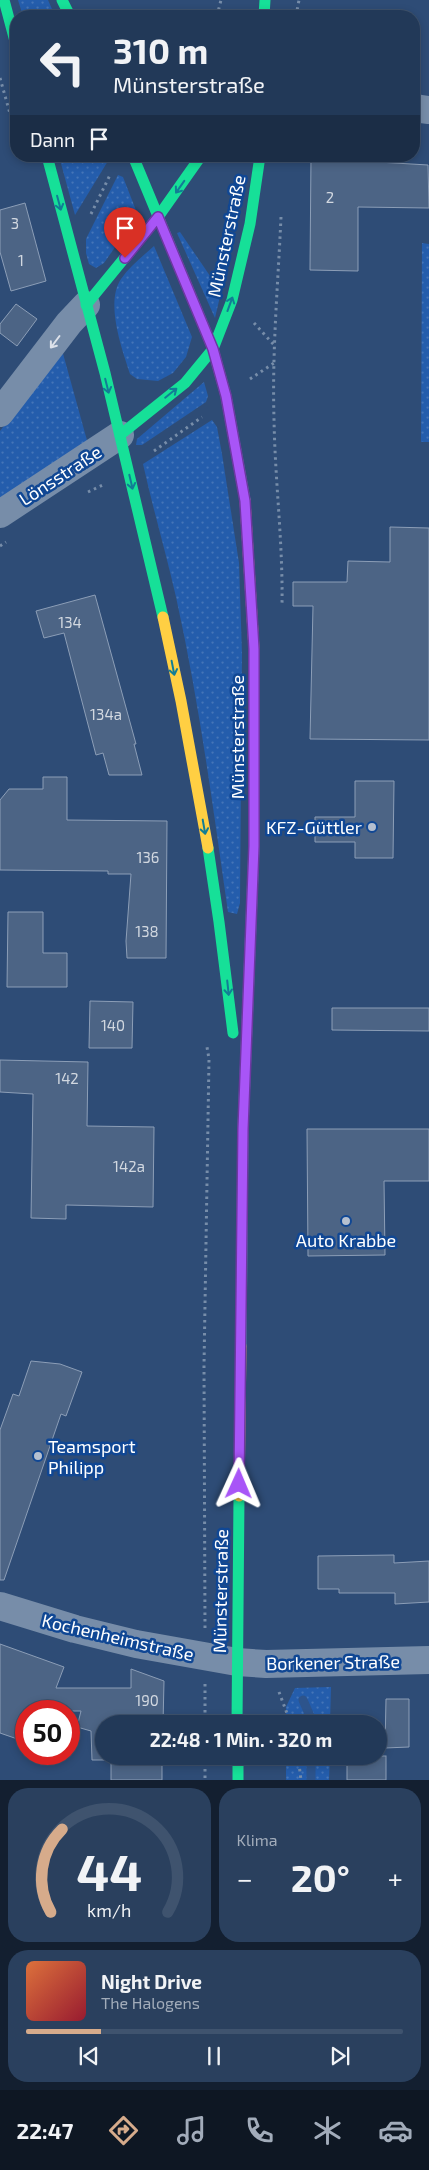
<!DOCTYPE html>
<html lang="de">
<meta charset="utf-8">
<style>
body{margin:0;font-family:"Exo 2",sans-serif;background:#2a405e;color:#f1f3f6;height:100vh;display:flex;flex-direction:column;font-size:19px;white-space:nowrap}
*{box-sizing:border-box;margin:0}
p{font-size:16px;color:#a2acba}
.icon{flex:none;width:28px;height:28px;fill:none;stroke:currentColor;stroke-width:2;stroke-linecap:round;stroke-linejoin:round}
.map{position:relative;height:1780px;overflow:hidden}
.side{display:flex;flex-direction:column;gap:8px;padding:8px;background:#131f30;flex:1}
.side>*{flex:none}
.guide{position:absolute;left:10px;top:10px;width:410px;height:152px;border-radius:20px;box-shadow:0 2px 8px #0003,0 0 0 1px #3f536e;background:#223958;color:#f1f3f6;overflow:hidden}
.speed{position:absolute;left:15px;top:1700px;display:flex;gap:10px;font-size:25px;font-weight:700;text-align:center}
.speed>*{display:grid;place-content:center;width:65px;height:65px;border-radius:50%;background:#223958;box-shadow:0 2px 8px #0003,0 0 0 1px #3f536e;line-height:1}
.speed .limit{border:8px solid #d22;background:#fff;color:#111}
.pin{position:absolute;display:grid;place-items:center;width:42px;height:42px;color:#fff;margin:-51px -21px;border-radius:50% 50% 50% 0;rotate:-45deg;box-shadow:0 0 5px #0007}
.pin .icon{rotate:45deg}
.me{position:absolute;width:55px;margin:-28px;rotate:1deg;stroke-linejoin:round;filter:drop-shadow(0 0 4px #0008)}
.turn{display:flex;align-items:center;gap:18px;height:105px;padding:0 20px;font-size:22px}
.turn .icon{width:65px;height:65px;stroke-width:2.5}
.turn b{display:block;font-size:35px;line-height:42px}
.then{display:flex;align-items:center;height:48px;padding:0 20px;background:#0003;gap:10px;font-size:19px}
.big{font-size:38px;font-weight:700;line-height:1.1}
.side .card{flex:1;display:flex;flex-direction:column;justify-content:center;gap:8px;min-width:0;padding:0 18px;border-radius:20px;background:#2a405e}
.side .dial{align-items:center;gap:0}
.dial svg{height:130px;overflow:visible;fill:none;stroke:#3f536e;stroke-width:7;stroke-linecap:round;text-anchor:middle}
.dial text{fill:#f1f3f6;stroke:none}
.song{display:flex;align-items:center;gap:15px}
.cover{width:60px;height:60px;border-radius:8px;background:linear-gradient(135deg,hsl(20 70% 55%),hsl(350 70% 35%))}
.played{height:5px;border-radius:2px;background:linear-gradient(90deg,#d6ab8b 20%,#3f536e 20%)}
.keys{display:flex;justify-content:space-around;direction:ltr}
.heat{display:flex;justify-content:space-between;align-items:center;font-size:28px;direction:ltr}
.side .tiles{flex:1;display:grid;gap:8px;grid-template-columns:1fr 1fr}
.card:last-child{grid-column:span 2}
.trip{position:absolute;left:95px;top:1715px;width:292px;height:50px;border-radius:25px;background:#223958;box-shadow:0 2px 8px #0003,0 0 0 1px #3f536e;font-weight:700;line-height:50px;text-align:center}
.menu{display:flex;height:80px;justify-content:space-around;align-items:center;background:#0e1723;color:#a2acba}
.menu .icon{width:35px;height:35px}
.menu .selected{color:#d6ab8b}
.menu b{font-size:22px;color:#f1f3f6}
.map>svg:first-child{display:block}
.grass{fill:url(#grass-dots)}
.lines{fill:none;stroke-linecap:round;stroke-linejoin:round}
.stream{stroke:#2d548c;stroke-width:9}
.building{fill:#4c6485;stroke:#8c9eb7}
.path{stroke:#778da9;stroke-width:3;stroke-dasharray:2.5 4;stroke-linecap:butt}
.street{stroke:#778da9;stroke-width:28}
.fast{stroke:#16e098;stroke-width:11}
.slow{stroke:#ffcf43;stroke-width:11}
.oneway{stroke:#127d95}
.oneway2{stroke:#dde2ea}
.route-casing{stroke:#6d37a1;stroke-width:12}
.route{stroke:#a855f7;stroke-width:9}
.poi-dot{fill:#b6c0cf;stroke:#104794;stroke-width:2}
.labels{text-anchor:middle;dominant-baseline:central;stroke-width:5;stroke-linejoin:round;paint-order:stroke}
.number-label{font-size:15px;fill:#d2d8e0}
.street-label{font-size:18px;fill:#fff;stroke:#104794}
.poi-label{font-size:18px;fill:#fff;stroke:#104794;text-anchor:end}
</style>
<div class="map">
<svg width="429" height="1780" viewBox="0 0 429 1780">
<defs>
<pattern id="grass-dots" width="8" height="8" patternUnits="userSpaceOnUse" patternTransform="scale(1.25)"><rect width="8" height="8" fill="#245dac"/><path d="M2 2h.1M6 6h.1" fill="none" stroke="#4575b8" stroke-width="1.8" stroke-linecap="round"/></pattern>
</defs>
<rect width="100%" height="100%" fill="#2e4c76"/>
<g class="grass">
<polygon points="18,0 48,0 55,16 23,16"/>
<polygon points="59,156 111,156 75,215"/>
<polygon points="118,175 123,177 139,218 120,240 104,263 96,268 89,264 86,253 86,239"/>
<polygon points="180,232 221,292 215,318 177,233"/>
<polygon points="422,243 429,244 429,442 421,442"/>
<path d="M154,246L192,337L186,357L173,373L158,381L137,379L130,374C122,349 105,303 121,279C130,266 143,256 154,246Z"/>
<polygon points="62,350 88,444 0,504 0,431"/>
<polygon points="204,382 208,396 206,402 142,445 136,445 137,439"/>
<path d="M212,420L217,427L222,454L239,563L242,654L240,903L237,914L228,912C213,807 199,701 176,597C166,553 153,509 143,464Z"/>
<polygon points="331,1687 330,1724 286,1724 286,1707 295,1688"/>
<polygon points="286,1756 330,1756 329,1780 286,1780"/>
</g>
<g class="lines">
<g class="stream">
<polyline points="303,1700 310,1716 310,1724"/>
<polyline points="311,1756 311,1780"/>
</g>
</g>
<g class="building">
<polygon points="311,156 350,156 350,158 378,159 378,162 428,165 429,208 358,207 358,271 310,270"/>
<polygon points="25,203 46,281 11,291 0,252 0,210"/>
<polygon points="16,304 37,319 17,346 0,333 0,324"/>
<polygon points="390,527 429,528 429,740 310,739 313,606 293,606 293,582 347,582 348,561 390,562"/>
<polygon points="95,595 136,744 134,744 142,775 109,775 103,753 96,755 64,633 44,638 36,611"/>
<polygon points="43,777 67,777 67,820 167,821 166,958 127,958 126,941 131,874 108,874 108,871 0,870 0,800 9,789 43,789"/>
<polygon points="355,781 394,781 393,858 355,858 355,842 315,842 315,817 355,817"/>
<polygon points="8,912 43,912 43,953 67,953 67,987 7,987"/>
<polygon points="90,1001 133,1002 132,1048 89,1048"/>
<polygon points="332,1008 429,1008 429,1031 332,1030"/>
<polygon points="0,1060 88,1062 87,1126 154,1127 153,1207 66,1205 66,1219 31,1218 33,1094 0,1092"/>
<polygon points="307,1129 429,1129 429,1181 384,1181 385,1255 308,1256"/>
<polygon points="31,1361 60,1364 82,1372 66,1416 61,1414 4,1580 0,1580 0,1430 13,1394 19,1396"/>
<polygon points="394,1555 394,1563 429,1561 429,1602 395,1604 395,1593 339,1593 339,1589 318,1589 318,1556"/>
<polygon points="0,1644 64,1667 56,1688 131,1688 131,1669 164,1681 163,1724 104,1724 104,1756 162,1756 162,1780 111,1780 111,1760 92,1760 91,1731 77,1727 81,1711 26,1711 26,1742 0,1733"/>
<polygon points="386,1699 409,1699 409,1747 385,1748"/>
<rect x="347" y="1756" width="39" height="24"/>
</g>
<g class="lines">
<g class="path">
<polyline points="217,16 221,0"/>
<polyline points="296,16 299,0"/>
<polyline points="0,78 16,135"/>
<polyline points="91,214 110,175"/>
<path d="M281,217C278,284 272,351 274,419C275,481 283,543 282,605"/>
<polyline points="254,323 275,346"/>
<polyline points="250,379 274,363"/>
<polyline points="154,451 202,417"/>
<polyline points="88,492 105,484"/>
<polyline points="0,546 6,542"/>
<polyline points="205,1628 204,1366 209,1059 207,1047"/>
<polyline points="205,1684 205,1724"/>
<polyline points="279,1692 291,1724"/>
<polyline points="205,1756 205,1780"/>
<polyline points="298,1756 301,1780"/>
</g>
<g class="street">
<polyline points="414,108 429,110"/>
<polyline points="0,413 69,323 86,305"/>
<polyline points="0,514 120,435"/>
<polyline points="0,1606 75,1629 136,1644 237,1662 266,1664 429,1660"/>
</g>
<g class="fast">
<polyline points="4,0 16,45"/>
<polyline points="62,0 70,16"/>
<polyline points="264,16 265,0"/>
<polyline points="47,156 105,373 163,617"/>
<polyline points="133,156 213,349 226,396 245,500"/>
<polyline points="86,305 158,217 201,156"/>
<polyline points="120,435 185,383 213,349 232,300 250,224 260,156"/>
<polyline points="208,848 219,922 233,1033"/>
<polyline points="241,1346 243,1129 254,846 254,722"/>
<polyline points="237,1724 239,1496"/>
<polyline points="238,1756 238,1780"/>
</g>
<g class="slow">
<polyline points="245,500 254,649 254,722"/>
<polyline points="163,617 181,701 208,848"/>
<polyline points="239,1496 241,1346"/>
</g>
</g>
<defs><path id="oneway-shaft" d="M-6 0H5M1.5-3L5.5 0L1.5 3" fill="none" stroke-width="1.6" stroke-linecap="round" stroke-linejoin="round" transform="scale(1.25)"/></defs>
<g class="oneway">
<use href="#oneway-shaft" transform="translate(180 187) rotate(125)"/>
<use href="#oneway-shaft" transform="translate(59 203) rotate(75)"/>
<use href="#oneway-shaft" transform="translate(230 304) rotate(-70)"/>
<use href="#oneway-shaft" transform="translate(107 386) rotate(76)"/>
<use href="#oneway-shaft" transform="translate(171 393) rotate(-39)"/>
<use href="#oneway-shaft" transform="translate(131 482) rotate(77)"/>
<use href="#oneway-shaft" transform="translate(173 668) rotate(79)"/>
<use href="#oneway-shaft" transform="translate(204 827) rotate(80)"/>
<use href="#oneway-shaft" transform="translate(228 988) rotate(84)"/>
</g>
<use class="oneway2" href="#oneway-shaft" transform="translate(55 342) rotate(127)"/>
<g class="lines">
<g class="route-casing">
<polyline id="route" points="125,258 158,217 213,349 226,396 245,501 254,649 254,846 243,1129 239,1484"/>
</g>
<use href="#route" class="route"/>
</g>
<g class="poi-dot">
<circle cx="372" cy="827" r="5"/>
<circle cx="346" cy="1221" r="5"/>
<circle cx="38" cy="1456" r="5"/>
</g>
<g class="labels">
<g class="number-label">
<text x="330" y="197">2</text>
<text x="15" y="223">3</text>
<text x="21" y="260">1</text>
<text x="70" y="622">134</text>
<text x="106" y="714">134a</text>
<text x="148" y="857">136</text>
<text x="147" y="931">138</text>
<text x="113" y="1025">140</text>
<text x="67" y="1078">142</text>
<text x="129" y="1166">142a</text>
<text x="147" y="1700">190</text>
</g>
<g class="street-label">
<text transform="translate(226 236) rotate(-78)">Münsterstraße</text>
<text transform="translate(60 475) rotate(-33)">Lönsstraße</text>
<text transform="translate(237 737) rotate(-90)">Münsterstraße</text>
<text transform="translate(220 1591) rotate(-89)">Münsterstraße</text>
<text transform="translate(118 1637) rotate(13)">Kochenheimstraße</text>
<text transform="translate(333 1662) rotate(-1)">Borkener Straße</text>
</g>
<g class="poi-label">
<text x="362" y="827">KFZ-Güttler</text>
<text x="346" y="1240" text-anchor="middle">Auto Krabbe</text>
<text x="48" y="1446" text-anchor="start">Teamsport<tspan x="48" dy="21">Philipp</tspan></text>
</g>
</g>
</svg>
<div class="speed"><div class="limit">50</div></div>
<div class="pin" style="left:125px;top:258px;background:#d93025"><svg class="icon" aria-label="arrive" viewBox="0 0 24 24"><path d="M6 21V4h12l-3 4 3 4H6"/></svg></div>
<svg class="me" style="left:239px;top:1484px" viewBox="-20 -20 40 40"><path d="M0-17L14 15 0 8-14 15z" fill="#a855f7" stroke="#fff" stroke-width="4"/></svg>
<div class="trip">22:48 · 1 Min. · 320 m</div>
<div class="guide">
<div class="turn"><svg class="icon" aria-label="left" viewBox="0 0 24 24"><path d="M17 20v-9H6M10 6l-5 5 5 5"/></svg><div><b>310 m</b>Münsterstraße</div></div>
<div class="then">Dann<svg class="icon" aria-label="arrive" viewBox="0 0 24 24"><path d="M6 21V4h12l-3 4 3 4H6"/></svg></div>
</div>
</div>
<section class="side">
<div class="tiles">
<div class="card dial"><svg viewBox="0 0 100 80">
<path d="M14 69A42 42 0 1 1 86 69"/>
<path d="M14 69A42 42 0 0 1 21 18" stroke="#d6ab8b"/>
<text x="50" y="56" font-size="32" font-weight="700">44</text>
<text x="50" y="72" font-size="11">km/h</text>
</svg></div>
<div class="card"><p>Klima</p>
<div class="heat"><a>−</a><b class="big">20°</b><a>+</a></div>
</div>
<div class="card">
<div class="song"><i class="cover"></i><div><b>Night Drive</b><p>The Halogens</p></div></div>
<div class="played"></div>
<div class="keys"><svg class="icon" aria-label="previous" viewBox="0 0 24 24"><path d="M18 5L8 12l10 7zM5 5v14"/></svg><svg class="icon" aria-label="pause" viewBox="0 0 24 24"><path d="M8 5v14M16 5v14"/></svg><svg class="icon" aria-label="next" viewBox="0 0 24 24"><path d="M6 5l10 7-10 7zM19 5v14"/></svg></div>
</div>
</div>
</section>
<nav class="menu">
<b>22:47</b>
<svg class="icon selected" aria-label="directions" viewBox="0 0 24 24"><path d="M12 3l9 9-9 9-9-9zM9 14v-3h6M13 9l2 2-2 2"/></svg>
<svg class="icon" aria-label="music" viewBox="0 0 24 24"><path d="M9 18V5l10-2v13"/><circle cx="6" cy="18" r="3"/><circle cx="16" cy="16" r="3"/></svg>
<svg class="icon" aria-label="phone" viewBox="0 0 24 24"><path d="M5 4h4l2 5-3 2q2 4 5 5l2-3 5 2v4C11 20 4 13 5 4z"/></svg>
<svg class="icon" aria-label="climate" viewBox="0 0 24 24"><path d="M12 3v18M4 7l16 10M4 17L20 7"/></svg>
<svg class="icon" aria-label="car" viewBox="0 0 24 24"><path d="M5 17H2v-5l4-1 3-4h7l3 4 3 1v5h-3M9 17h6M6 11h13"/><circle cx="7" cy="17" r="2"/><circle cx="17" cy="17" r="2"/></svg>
</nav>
